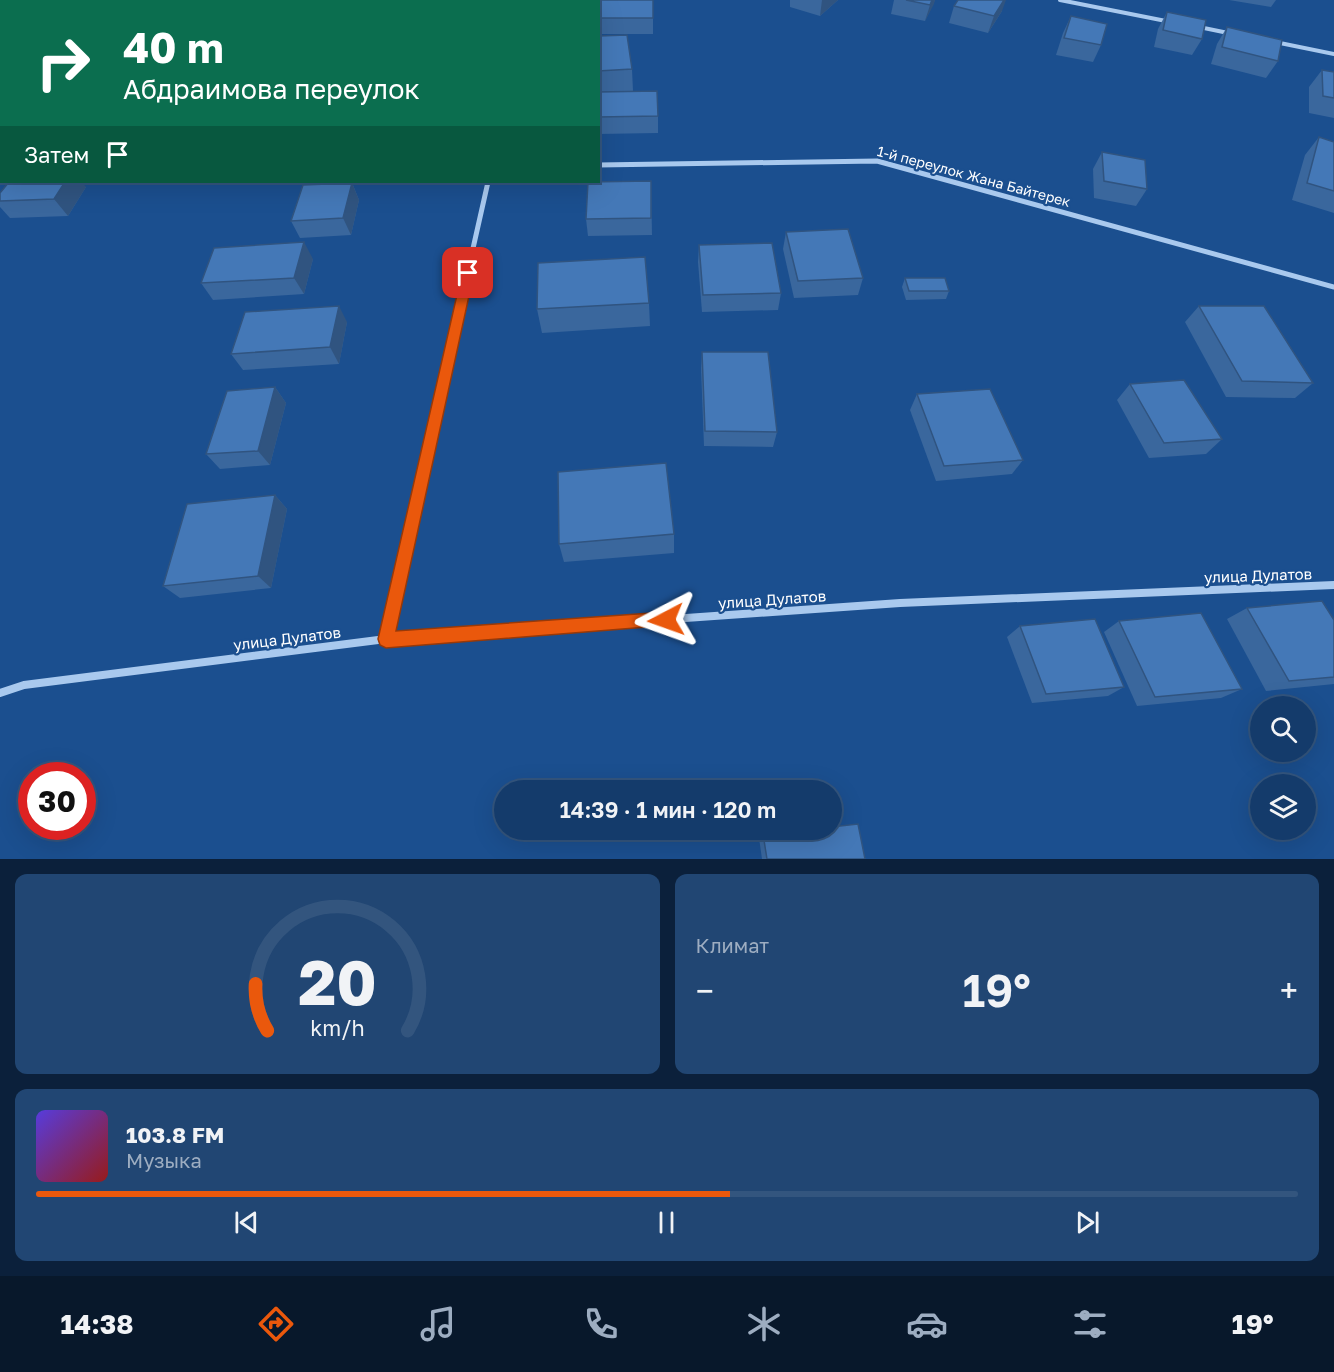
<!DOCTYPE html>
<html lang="ru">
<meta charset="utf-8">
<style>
body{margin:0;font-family:"Golos Text",sans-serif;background:#214673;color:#f1f3f6;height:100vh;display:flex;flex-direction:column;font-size:22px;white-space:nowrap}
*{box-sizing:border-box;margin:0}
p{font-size:20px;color:#9dadc1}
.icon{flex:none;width:33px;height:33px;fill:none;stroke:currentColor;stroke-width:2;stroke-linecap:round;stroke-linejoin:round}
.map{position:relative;height:859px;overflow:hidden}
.side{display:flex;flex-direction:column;gap:15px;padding:15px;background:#0b203b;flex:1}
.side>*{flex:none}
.guide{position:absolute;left:0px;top:0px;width:600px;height:183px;box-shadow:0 6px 24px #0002,0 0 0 2px #33557e;background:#0b6e4f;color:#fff;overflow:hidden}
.tools{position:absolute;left:1250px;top:696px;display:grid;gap:12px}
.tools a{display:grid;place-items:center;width:66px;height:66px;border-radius:50%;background:#143b6b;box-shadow:0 6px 24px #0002,0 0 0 2px #33557e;font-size:30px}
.speed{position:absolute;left:18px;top:762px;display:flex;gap:12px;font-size:30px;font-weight:700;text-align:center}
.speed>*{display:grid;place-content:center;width:78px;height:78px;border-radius:50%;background:#143b6b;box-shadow:0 6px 24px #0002,0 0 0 2px #33557e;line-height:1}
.speed .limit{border:9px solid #d22;background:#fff;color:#111}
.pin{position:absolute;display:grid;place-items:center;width:51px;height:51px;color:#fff;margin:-26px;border-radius:12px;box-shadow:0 3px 9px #0006}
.me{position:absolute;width:66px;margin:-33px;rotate:266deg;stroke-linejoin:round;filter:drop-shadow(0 0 4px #0008)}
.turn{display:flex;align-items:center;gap:21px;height:126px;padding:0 24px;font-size:27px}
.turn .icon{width:78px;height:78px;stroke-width:2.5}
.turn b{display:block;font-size:42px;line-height:51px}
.then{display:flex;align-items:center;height:57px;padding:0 24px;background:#0003;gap:12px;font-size:22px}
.big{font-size:45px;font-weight:600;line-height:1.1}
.side .tile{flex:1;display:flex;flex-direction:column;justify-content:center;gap:9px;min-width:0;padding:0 21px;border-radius:12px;background:#214673}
.side .dial{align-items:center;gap:0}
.dial svg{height:156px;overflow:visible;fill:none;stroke:#33557e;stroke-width:7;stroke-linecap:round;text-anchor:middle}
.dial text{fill:#f1f3f6;stroke:none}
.song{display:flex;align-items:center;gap:18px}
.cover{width:72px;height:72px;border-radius:9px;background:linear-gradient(135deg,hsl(250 70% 55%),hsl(0 70% 35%))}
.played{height:6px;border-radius:3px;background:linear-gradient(90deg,#ea580c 55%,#33557e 55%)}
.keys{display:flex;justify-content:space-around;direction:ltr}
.heat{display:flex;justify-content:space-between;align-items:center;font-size:33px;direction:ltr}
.side .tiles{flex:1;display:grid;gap:15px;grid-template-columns:1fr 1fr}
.tile:last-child{grid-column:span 2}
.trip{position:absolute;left:494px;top:780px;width:348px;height:60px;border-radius:30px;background:#143b6b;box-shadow:0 6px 24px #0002,0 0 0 2px #33557e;font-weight:600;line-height:60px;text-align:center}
.tabs{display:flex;height:96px;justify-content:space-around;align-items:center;background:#08182b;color:#9dadc1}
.tabs .icon{width:42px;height:42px}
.tabs .active{color:#ea580c}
.tabs b{font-size:27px;color:#f1f3f6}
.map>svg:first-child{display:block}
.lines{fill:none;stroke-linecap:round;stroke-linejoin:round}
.street-far3{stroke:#a9c9ee;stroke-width:4}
.street-far2{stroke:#a9c9ee;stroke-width:5}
.street-far1{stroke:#a9c9ee;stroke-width:6}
.street{stroke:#a9c9ee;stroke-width:8}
.wall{fill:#3a679d}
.shaded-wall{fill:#305480}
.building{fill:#4478b7;stroke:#305480;stroke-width:1.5}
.route{fill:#ea580c;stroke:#983908;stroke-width:1.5}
.labels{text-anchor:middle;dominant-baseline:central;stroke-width:4.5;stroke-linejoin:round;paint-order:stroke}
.far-street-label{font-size:14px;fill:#fff;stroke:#1b4f8f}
.street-label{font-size:15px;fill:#fff;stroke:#1b4f8f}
</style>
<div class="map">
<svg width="1334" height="859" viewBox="0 0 1334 859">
<rect width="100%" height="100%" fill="#1b4f8f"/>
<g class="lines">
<g class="street-far3">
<polyline points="1060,0 1171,22"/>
<polyline points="1199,27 1233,34"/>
<polyline points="1275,42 1334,54"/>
<polyline points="0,131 2,129"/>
</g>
<g class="street-far2">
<polyline points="598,165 877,161 1334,287"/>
<polyline points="453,337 488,182"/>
</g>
<polyline class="street-far1" points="401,570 454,336"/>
<g class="street">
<polyline points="386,639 402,568"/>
<polyline points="0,693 24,685 386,639 900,603 1334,585"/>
</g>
</g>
<g class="wall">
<polygon points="0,0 56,0 55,2 2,2 2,43 0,43"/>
<polygon points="653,0 653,34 598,34 598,2"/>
<polygon points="790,0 838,0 820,16 790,7"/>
<polygon points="894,0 935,0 925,21 891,14"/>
<polygon points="1229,0 1276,0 1271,7"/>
<polygon points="954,6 1002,11 988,33 949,23"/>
<polygon points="1167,12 1202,39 1192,55 1154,47 1158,29"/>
<polygon points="1071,16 1101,45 1093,62 1056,55 1063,33"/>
<polygon points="1227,27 1278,61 1266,78 1211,64 1217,44"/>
<polygon points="598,36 632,69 633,91 658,116 658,133 598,134"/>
<polygon points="1322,70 1334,72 1334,118 1309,113 1309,87"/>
<polygon points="1319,137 1334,142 1334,213 1292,200 1305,155"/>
<polygon points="1102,152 1147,189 1136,206 1094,198 1093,169"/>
<polygon points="651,181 652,235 588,236 586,219"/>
<polygon points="324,182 383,182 382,184 353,185 359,200 351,235 300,238 291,221 325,184"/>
<polygon points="86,187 68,216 10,218 0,207 0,193"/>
<polygon points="786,232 863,278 858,295 794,298 783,249"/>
<polygon points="699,245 781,293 778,310 702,312 698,262"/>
<polygon points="313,259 304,294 213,300 201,283"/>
<polygon points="905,278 949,291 946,299 906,300 902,287"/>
<polygon points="649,303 650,326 542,333 537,309"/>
<polygon points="1199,306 1313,383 1295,398 1226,397 1185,322"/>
<polygon points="347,322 339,364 243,370 231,354"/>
<polygon points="702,352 777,432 773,447 704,446 701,368"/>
<polygon points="1130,384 1222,439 1206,454 1149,458 1117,400"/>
<polygon points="275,387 286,403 270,465 220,469 206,454"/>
<polygon points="917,394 1023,460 1012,474 936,481 910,410"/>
<polygon points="275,495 287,509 271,588 180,598 163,586"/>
<polygon points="674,534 674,553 564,562 559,544"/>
<polygon points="1247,608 1334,620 1334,684 1266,691 1227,619"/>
<polygon points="1119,621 1242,689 1221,698 1137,706 1104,632"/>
<polygon points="1020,626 1124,687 1108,696 1032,703 1007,637"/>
<polygon points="763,834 865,859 762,859 759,838"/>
</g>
<g class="shaded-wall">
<polygon points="43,0 56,0 55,2 44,2"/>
<polygon points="822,0 838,0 820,16"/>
<polygon points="932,0 935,0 934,4 925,21 930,5"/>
<polygon points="1004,0 1006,0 1002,11 988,33 994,16"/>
<polygon points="65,182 82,182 86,187 68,216 54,199"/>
<polygon points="352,183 359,200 351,235 343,218"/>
<polygon points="304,242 313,259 304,294 294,278"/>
<polygon points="339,306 347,322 339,364 330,347"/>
<polygon points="275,387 286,403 270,465 258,451"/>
<polygon points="275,495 287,509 271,588 258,576"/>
</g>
<g class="building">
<polygon points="125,0 161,0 160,2 124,2"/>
<rect x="391" y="0" width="50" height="2"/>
<polygon points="588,0 653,0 653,18 598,18 598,2 588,2"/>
<polygon points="906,0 932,0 930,5"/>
<polygon points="958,0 1004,0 994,16 954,6"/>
<rect x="0" y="5" width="2" height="21"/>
<polygon points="1167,12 1206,20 1202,39 1163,30"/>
<polygon points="1071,16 1107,24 1101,45 1064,38"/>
<polygon points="1227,27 1282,40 1278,61 1222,47"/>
<polygon points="627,35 632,69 598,71 598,36"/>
<polygon points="1322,70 1334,72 1334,98 1323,96"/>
<polygon points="657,91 658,116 598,117 598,92"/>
<polygon points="1319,137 1334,142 1334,191 1307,183"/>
<polygon points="1102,152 1145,160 1147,189 1104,181"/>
<polygon points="651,181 651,218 586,219 588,182"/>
<polygon points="9,182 65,182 54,199 0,201 0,193"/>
<polygon points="352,183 343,218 291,221 303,185"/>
<polygon points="848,229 863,278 798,281 786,232"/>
<polygon points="304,242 294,278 201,283 214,248"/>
<polygon points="772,243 781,293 703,295 699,245"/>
<polygon points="645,257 649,303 537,309 538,263"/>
<polygon points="905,278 945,278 949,291 909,291"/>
<polygon points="339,306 330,347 231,354 245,312"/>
<polygon points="1199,306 1264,306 1313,383 1242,381"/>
<polygon points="702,352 768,352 777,432 705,431"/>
<polygon points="1184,380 1222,439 1164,443 1130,384"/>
<polygon points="275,387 258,451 206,454 227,391"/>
<polygon points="990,389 1023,460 944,466 917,394"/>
<polygon points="666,463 674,534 559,544 558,472"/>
<polygon points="275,495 258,576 163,586 187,504"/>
<polygon points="1322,601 1334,620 1334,677 1289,681 1247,608"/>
<polygon points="1201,613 1242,689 1155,697 1119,621"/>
<polygon points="1095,619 1124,687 1046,694 1020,626"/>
<polygon points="858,824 865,859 767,859 763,834 807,830 831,830 831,827"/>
</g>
<polygon class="route" points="468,269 474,273 396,631 666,612 672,614 675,620 672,625 386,648 380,645 378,639 462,273"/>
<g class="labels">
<g class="far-street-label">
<text transform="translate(974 176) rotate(15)">1-й переулок Жана Байтерек</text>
</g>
<g class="street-label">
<text transform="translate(1258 575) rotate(-2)">улица Дулатов</text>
<text transform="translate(772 599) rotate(-4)">улица Дулатов</text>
<text transform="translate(287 638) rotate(-7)">улица Дулатов</text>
</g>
</g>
</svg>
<div class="tools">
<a><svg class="icon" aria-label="search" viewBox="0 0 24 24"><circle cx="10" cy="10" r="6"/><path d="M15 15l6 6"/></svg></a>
<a><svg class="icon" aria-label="layers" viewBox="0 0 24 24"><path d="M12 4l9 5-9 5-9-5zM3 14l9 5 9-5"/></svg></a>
</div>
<div class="speed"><div class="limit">30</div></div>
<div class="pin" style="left:468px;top:273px;background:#d93025"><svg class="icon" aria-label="arrive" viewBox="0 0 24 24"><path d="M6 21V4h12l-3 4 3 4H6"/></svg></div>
<svg class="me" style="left:666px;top:620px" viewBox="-20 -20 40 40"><path d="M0-17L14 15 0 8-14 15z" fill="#ea580c" stroke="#fff" stroke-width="4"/></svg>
<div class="trip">14:39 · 1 мин · 120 m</div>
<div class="guide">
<div class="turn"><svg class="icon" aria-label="right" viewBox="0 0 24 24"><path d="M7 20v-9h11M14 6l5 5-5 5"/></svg><div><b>40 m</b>Абдраимова переулок</div></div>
<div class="then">Затем<svg class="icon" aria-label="arrive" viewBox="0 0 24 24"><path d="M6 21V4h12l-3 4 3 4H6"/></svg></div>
</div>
</div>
<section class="side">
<div class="tiles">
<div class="tile dial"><svg viewBox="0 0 100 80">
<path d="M14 69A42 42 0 1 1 86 69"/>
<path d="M14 69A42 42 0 0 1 8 45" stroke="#ea580c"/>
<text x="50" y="56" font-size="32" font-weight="700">20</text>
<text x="50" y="72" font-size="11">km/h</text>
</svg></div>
<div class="tile"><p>Климат</p>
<div class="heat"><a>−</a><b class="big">19°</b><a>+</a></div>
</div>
<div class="tile">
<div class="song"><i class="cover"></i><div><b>103.8 FM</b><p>Музыка</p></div></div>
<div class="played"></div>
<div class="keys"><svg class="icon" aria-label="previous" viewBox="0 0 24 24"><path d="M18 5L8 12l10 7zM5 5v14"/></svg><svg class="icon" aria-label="pause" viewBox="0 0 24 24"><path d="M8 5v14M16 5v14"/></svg><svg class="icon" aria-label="next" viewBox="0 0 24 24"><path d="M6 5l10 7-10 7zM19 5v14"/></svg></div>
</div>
</div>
</section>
<nav class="tabs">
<b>14:38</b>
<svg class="icon active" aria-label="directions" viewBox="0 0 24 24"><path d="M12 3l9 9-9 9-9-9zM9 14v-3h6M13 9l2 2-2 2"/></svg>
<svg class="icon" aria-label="music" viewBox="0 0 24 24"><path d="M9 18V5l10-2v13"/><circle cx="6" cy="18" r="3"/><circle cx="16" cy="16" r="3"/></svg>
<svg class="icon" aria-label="phone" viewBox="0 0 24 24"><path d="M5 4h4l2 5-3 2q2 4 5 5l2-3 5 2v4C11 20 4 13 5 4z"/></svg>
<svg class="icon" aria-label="climate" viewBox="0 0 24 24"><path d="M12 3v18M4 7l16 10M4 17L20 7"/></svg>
<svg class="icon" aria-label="car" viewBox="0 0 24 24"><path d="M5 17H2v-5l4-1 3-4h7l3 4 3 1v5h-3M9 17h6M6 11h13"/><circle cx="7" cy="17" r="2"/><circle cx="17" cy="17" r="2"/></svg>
<svg class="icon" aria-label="filters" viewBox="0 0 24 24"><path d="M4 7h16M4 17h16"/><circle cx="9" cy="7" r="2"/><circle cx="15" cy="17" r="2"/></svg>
<b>19°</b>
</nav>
